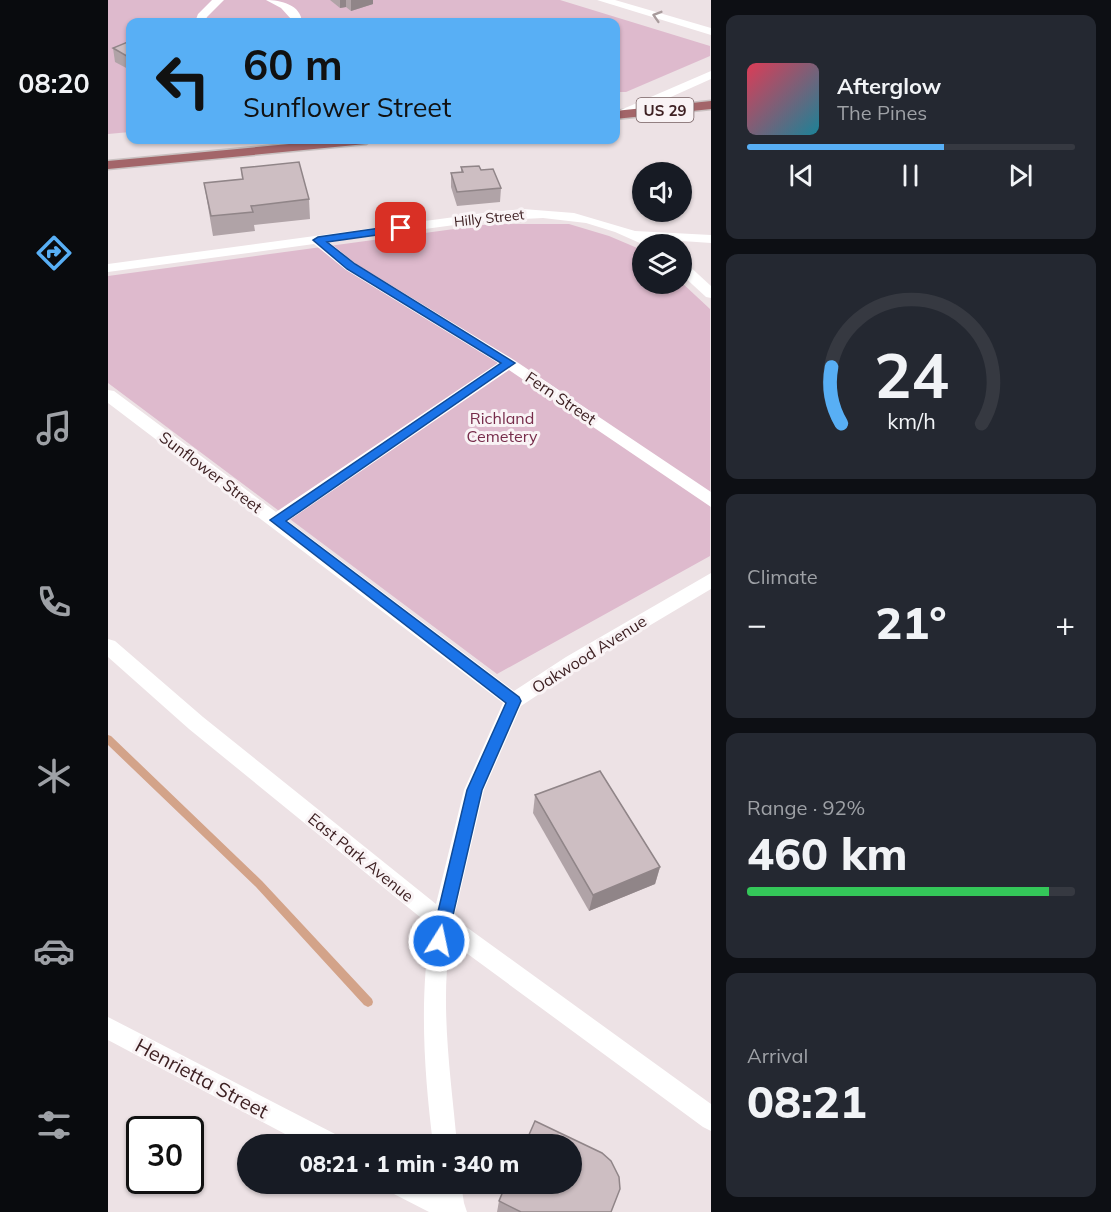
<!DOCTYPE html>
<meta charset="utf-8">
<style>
body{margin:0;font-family:Mulish,sans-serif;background:#242831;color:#f1f3f6;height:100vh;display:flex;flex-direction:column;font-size:22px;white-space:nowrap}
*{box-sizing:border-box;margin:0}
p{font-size:20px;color:#9ea1a6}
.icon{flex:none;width:33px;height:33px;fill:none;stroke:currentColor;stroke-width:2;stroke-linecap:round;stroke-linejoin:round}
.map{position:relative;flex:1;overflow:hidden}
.side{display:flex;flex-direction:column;gap:15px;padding:15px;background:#0d0f14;width:400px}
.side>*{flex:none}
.hud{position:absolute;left:18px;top:18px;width:494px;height:126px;border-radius:12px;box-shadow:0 2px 4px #0004;background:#58aff5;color:#111;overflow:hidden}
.fabs{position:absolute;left:524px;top:162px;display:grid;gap:12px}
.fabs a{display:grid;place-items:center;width:60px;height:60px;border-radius:50%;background:#171b24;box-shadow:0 2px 4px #0004;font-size:30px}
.speed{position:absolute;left:18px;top:1116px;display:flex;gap:12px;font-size:30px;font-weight:700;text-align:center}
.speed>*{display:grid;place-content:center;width:78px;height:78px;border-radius:50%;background:#171b24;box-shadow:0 2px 4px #0004;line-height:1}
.speed .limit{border:3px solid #111;border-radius:9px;background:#fff;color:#111}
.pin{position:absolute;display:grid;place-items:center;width:51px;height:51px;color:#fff;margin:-26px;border-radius:12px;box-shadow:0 3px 9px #0006}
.me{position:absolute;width:66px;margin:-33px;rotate:10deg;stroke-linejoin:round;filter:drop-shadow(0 0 4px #0008)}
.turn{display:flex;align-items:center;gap:21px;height:126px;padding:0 18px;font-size:27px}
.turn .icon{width:78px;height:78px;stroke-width:2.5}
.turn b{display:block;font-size:42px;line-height:51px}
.big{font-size:45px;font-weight:800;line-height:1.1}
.side .card{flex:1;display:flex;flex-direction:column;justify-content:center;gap:9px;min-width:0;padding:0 21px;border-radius:12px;background:#242831}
.side .dial{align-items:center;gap:0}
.dial svg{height:156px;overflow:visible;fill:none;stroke:#363941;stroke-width:7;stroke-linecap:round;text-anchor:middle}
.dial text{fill:#f1f3f6;stroke:none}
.song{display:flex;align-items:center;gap:18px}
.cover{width:72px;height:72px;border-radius:9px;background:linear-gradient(135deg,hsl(350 70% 55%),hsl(190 70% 35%))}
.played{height:6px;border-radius:3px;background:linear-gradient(90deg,#58aff5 60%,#363941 60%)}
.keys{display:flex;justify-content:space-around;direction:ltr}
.heat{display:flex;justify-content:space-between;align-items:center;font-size:33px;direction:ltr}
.charge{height:9px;border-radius:4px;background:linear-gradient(90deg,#34c759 92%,#363941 0)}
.trip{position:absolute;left:129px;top:1134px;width:345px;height:60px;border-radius:30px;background:#171b24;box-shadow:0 2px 4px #0004;font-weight:800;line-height:60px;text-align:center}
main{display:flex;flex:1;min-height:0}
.tab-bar{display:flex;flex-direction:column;width:108px;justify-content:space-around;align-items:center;background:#090b0e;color:#9ea1a6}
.tab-bar .icon{width:42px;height:42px}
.tab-bar .active{color:#58aff5}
.tab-bar b{font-size:27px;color:#f1f3f6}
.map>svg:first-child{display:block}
.green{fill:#debacd}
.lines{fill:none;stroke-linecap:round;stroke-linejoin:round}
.stream{fill:#d3a389;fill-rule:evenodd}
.major-casing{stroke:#c9c1c1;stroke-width:3}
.minor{fill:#fff;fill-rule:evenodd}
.major{fill:#a36569;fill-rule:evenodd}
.wall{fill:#b0a3a7}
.shaded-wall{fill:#908588}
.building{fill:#cdbec2;stroke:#908588;stroke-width:1.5}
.oneway{stroke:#a89b9c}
.route{fill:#1a73e8;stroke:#114b97;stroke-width:1.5}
.labels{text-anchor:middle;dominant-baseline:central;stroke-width:6;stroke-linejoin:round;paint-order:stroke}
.far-street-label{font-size:14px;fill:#3e2123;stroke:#f9f3f5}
.shield{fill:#f9f3f5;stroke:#766062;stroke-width:1.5}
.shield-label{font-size:15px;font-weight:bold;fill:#3e2123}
.street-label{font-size:16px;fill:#3e2123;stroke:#f9f3f5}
.park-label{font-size:16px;fill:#762b4a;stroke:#f9f3f5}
.near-street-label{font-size:20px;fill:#3e2123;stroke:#f9f3f5}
</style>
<main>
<nav class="tab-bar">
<b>08:20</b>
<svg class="icon active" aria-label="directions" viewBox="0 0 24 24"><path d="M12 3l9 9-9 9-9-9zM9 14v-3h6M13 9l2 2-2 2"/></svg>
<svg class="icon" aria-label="music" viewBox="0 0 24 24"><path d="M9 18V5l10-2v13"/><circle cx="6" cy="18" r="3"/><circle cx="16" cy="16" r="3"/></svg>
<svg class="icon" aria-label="phone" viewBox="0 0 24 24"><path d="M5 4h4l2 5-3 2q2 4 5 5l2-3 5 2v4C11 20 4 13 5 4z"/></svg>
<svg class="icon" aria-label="climate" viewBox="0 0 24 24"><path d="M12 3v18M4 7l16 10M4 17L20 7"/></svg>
<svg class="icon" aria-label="car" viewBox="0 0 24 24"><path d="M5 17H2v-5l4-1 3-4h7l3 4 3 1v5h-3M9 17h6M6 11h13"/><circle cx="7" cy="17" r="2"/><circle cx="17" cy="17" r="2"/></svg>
<svg class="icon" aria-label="filters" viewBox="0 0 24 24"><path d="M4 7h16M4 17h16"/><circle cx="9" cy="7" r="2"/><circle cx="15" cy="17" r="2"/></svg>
</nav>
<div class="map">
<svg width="603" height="1212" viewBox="0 0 603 1212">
<rect width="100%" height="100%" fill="#ede2e5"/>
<g class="green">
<polygon points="0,0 452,0 602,46 602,56 518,92 507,92 507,22 22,22 22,132 0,134"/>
<polygon points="383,224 461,224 501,236 534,250 534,284 573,284 573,282 602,309 602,556 389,674 0,383 0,276"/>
</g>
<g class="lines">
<polygon class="stream" points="0,735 3,736 154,881 264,999 265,1002 264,1005 260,1007 256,1005 148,887 0,745"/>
<g class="major-casing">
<g id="major">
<polygon points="603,101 603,109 507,119 507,111"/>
<polygon points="224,140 264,140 258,144 0,169 0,161"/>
</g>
</g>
<g class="minor">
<polygon points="104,0 116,0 99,17 97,22 87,22 90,14"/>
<path d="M158,0C173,0 193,5 194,22H183V19L173,8Z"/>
<polygon points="489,0 507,0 603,28 603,35"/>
<polygon points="603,71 603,79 516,118 507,117 508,112"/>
<path d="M415,209L466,213L527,231L603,235V243L545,239L551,244H534L507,232L478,223L435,218L376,221L221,242L248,264L406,360L603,492V507L401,370L180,521L406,691L458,657L603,573V589L472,667L413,706L376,790L346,918L603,1104V1131L595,1127L342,941C332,1008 343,1077 349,1144H325C316,1072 311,998 323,926L81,729L0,657V639L7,641L95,717L328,904L356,790L395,703L0,403V390L6,391L168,512L390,363L238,270L206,244L0,272V264L376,213Z"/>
<polygon points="573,262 578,263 603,286 603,298 598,297 573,274"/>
<polygon points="0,1017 229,1135 232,1144 196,1144 0,1040"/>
<polygon points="281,1184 318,1184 329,1190 329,1184 353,1184 356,1203 359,1212 321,1212 284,1193"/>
</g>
<use href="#major" class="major"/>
</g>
<g class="wall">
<polygon points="222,0 265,0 265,4 243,11 238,7 232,8"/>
<polygon points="22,41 22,70 7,62 5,48"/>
<polygon points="353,167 393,188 392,202 349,206 343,187 343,173 353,172"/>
<polygon points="133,168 201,199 202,219 146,225 147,231 105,236 96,183 134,179"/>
<polygon points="427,795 552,867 547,884 481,911 425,813"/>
<polygon points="391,1201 503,1212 389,1212"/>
</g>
<g class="shaded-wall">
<polygon points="232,0 238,0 238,7 232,8"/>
<polygon points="243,0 265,0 265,4 243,11"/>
<polygon points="552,867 547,884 481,911 485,895"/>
</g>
<g class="building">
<polygon points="22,41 22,58 5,48"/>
<polygon points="191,162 201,199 143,206 145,212 103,216 96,183 135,179 133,168"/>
<polygon points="371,166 373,170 385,169 393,188 349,192 343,173 355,172 353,167"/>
<polygon points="492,771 552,867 485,895 427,795"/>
<polygon points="427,1121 494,1153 503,1161 511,1177 512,1189 503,1212 413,1212 391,1201 398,1184 464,1184 464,1144 417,1144"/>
</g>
<defs><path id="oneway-chevron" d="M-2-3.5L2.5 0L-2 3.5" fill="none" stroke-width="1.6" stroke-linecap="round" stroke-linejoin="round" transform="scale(1.5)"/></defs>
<use class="oneway" href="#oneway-chevron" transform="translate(549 16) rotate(-163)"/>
<polygon class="route" points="293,225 297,226 297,231 219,242 247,264 407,363 178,521 411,697 413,701 374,790 339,941 337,947 331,949 325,947 323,941 359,790 398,703 162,520 393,363 239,269 205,240 210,237"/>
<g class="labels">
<g class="far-street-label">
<text transform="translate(381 218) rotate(-6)">Hilly Street</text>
</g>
<rect class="shield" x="528.5" y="98" width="57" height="24" rx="4.5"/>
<g class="shield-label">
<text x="557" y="110">US 29</text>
</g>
<g class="street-label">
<text transform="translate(453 398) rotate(34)">Fern Street</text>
<text transform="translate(103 472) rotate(37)">Sunflower Street</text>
<text transform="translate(481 654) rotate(-32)">Oakwood Avenue</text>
<text transform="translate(253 857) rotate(39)">East Park Avenue</text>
</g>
<g class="park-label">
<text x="394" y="418">Richland<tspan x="394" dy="18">Cemetery</tspan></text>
</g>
<g class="near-street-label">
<text transform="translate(94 1078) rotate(28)">Henrietta Street</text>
</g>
</g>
</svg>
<div class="fabs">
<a><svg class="icon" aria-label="sound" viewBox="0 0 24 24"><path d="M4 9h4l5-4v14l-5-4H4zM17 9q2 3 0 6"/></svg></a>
<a><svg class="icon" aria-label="layers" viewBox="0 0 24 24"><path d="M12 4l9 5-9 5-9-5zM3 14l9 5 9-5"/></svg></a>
</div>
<div class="speed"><div class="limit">30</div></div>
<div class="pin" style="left:293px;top:228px;background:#d93025"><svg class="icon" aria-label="arrive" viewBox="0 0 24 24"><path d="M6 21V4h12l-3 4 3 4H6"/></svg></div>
<svg class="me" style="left:331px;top:941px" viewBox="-20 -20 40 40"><circle r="17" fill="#1a73e8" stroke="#fff" stroke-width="3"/><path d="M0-11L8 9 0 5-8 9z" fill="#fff"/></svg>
<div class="trip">08:21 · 1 min · 340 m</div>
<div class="hud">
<div class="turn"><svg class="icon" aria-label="left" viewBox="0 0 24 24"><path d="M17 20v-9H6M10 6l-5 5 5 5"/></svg><div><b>60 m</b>Sunflower Street</div></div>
</div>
</div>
<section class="side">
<div class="card">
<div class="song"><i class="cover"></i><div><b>Afterglow</b><p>The Pines</p></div></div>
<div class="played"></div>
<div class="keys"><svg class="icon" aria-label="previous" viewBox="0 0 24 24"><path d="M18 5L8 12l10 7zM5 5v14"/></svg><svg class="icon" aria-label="pause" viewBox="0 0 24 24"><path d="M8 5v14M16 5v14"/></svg><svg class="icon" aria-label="next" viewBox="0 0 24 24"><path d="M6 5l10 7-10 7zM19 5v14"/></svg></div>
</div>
<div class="card dial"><svg viewBox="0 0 100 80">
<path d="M14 69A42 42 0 1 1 86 69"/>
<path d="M14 69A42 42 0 0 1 9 40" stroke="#58aff5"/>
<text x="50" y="56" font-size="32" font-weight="700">24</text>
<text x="50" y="72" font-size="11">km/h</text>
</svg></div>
<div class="card"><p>Climate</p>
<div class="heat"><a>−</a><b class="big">21°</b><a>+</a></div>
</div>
<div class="card"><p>Range · 92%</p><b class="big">460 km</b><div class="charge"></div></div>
<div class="card"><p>Arrival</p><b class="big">08:21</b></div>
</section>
</main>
